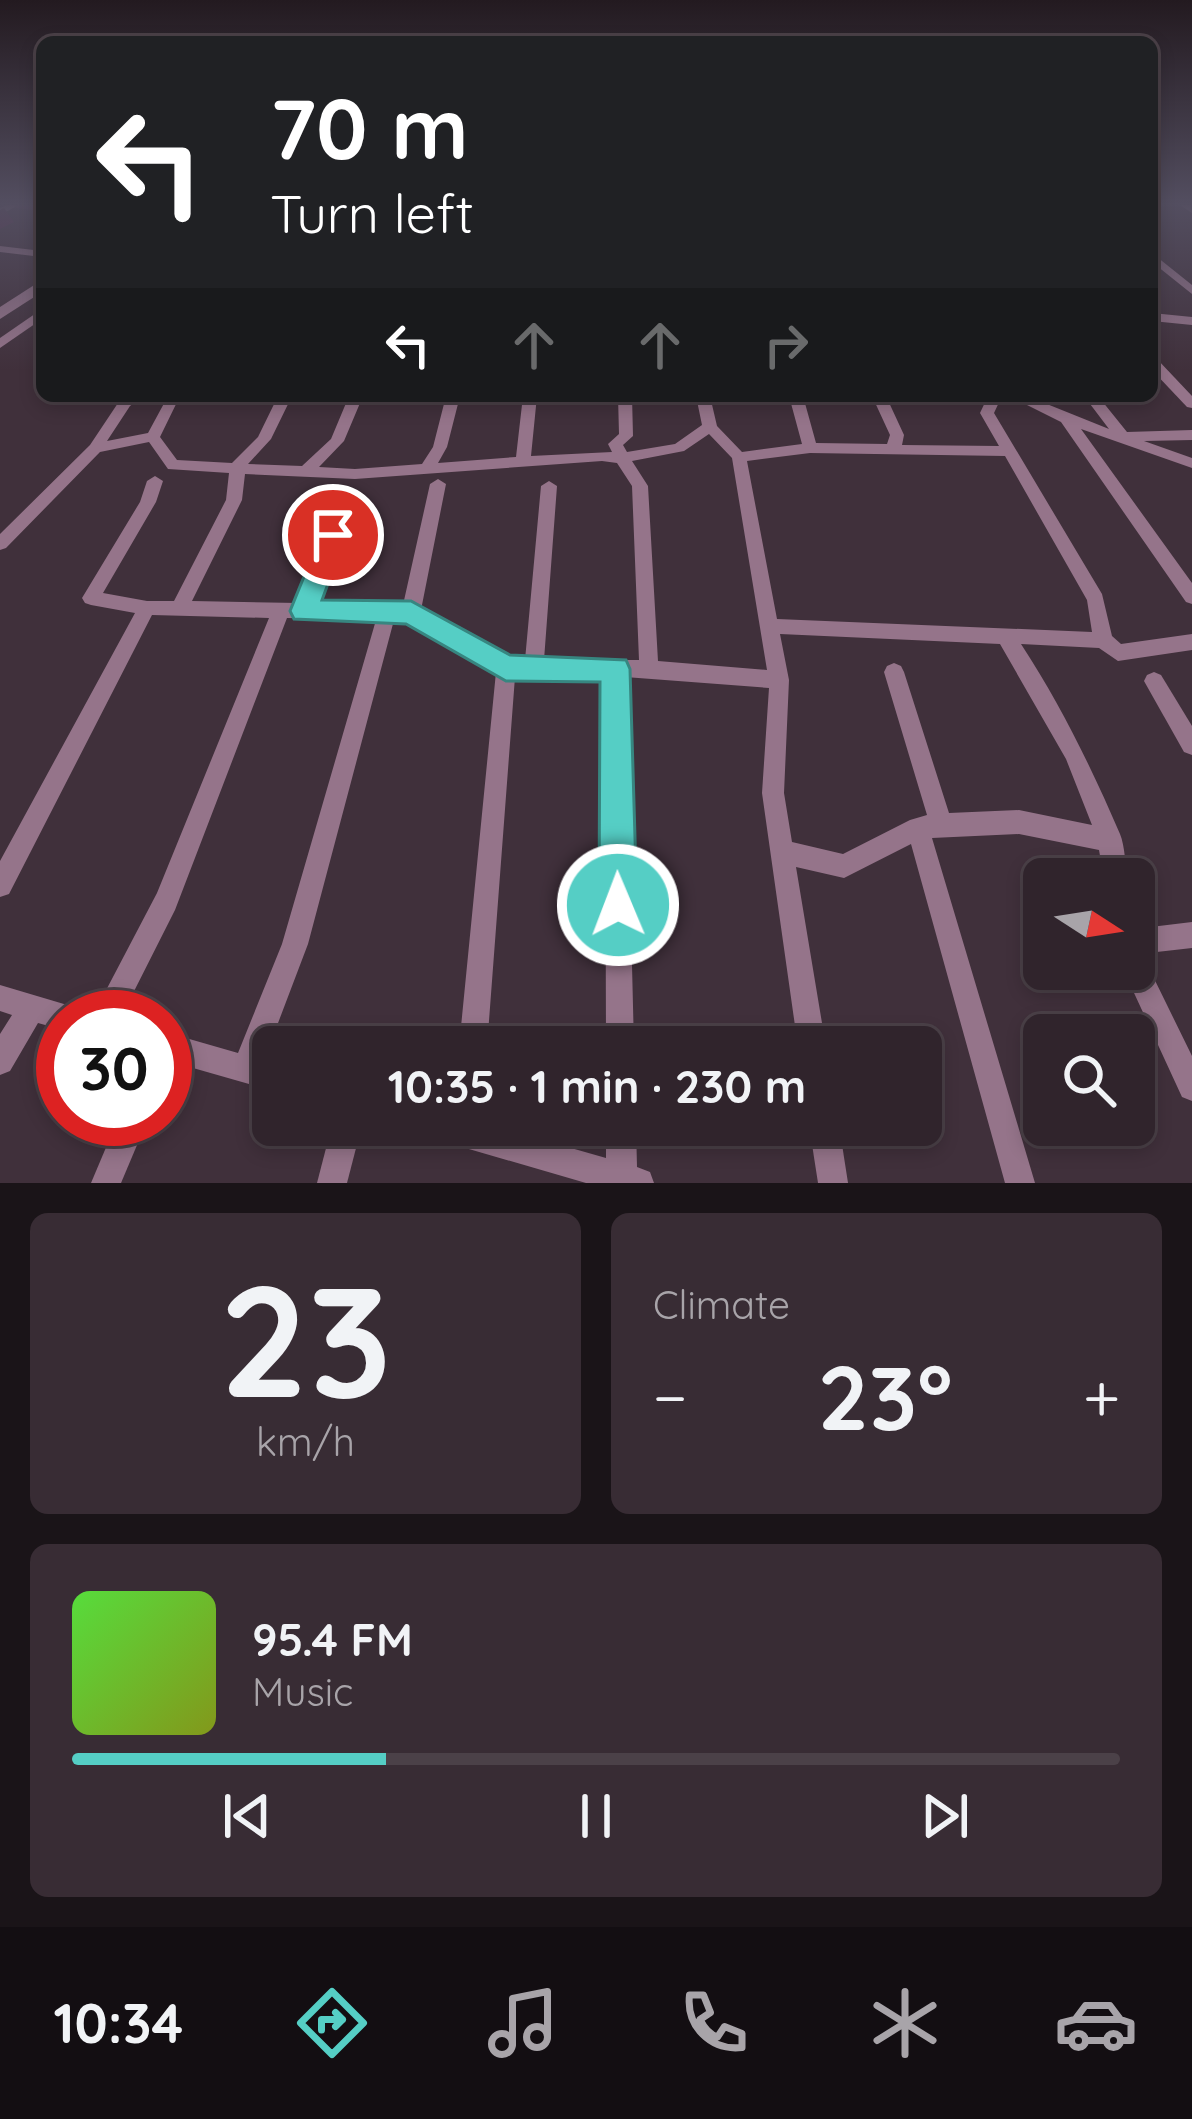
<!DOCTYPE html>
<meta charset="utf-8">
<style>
body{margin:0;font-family:Quicksand,sans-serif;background:#382c34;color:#f1f3f6;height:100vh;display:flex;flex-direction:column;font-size:45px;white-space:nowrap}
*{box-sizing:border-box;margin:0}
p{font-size:39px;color:#a8a4a9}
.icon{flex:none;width:66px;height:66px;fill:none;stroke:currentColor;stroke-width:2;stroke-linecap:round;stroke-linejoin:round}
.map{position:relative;height:1183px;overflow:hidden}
.details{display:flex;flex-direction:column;gap:30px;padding:30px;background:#1a1418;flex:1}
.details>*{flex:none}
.top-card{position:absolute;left:36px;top:36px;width:1122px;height:366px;border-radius:18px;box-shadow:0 6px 18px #0003,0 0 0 3px #4b4148;background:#202124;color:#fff;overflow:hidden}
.needle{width:78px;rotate:102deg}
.controls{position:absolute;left:1023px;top:858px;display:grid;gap:24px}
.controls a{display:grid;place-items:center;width:132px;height:132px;border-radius:18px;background:#30242c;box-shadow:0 6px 18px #0003,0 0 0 3px #4b4148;font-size:60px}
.speed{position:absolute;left:36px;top:990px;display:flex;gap:24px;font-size:60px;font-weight:700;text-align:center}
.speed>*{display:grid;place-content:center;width:156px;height:156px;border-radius:50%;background:#30242c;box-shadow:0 6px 18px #0003,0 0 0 3px #4b4148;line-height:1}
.speed .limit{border:18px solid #d22;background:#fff;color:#111}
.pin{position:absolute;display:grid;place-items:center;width:102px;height:102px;color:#fff;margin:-51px;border:6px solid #fff;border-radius:50%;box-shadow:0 3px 12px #0007}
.me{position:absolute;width:132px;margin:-66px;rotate:359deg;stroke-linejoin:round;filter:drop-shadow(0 0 9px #0008)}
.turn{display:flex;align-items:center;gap:42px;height:252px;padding:0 36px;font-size:54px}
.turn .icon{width:156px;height:156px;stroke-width:2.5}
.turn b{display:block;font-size:84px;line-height:102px}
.lanes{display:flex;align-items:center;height:114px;padding:0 36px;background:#0003;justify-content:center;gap:60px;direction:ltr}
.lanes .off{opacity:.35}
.big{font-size:90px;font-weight:800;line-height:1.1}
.details .tile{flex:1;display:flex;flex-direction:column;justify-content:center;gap:18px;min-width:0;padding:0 42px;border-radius:18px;background:#382c34}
.details .dial{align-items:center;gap:0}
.dial b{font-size:156px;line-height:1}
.song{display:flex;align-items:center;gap:36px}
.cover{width:144px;height:144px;border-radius:18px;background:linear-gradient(135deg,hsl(110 70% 55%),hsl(70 70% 35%))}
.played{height:12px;border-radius:6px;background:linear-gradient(90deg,#55cec5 30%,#4b4148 30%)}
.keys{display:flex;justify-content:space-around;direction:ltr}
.heat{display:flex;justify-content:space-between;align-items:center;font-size:66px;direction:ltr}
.details .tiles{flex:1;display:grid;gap:30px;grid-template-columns:1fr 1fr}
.tile:last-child{grid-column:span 2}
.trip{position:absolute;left:252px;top:1026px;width:690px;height:120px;border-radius:18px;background:#30242c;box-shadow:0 6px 18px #0003,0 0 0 3px #4b4148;font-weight:800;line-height:120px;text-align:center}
.tab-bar{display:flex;height:192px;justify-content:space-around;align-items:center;background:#130e12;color:#a8a4a9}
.tab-bar .icon{width:84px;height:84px}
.tab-bar .selected{color:#55cec5}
.tab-bar b{font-size:54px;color:#f1f3f6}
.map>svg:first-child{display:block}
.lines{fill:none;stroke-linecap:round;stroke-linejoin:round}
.minor{fill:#95748a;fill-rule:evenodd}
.tertiary{fill:#95748a;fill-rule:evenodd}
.wall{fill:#6c2f5b}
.shaded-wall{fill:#58264a}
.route{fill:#55cec5;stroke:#378680;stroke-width:3}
</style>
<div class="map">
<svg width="1192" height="1183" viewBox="0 0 1192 1183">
<rect width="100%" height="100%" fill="#40303b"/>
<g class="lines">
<g class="minor">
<polygon points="7,205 19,205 0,215 0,208"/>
<polygon points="1180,205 1191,205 1192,213"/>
<polygon points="0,246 42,251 42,257 0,252"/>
<polygon points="1152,253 1192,285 1192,294 1152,262"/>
<polygon points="42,309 42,319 0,348 0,338"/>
<polygon points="1152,313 1192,317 1192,325 1152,321"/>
<polygon points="1152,358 1157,359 1192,396 1192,408 1187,407 1152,370"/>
<path d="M127,396H144L130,406L107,441L148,433L168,396H180L160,437L177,460L232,463L258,437L278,396H292L271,439L248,464L302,466L331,439L349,396H363L344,441L319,467L355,469L422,464L433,447L446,396H460L447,447L438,463L516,457L523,396H537L531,456L612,452L608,444L619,434L618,396H632L633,436L623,445L627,452L675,444L702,425L696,396H710L717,426L742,452L802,444L789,396H803L816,443L887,444L890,435L872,396H886L904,435L902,445L999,446L980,413L988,396H1002L994,413L1102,594L1112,636L1121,644L1192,634V650L1118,661L1099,648L1021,644C1061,705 1092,769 1120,834C1125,846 1125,865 1128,879H1104L1099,850L1019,834L932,838L1035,1183H1005L911,844L844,878L796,867L826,1047H798L762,793L769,688L625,677L634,1047H606L605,677H515L487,1047H459L496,672L408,620H394L308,944L264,1060L273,1063V1091L165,1060V1032L238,1053L282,944L376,620L287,618L175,910L121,1017H92L157,893L269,618L152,615L9,894L0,897V861L135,613L91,605L85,603L82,598L140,502L147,481L155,476L163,481L156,502L103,593L147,601H174L226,500L229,473L168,469L149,442L100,452L6,548L0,550V534L90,445L120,400ZM709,434L732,458L767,670L658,661L648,486L632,461L684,451ZM810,453L1005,456L1087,600L1092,632L777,619L747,461ZM602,461L617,463L632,486L639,660H544L557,486L549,481L541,486L525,660H509L421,610L446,484L438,479L430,484L403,605L316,604L356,497L348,491L340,497L298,603L192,601L242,500L245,474L355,479ZM780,634L1000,644L1066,759L1092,825L1019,810L949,813L904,672L901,666L894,663L887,666L884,672L927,815L910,820L843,854L792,842L784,793L789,680Z"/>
<polygon points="1009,396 1027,396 1109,429 1084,396 1098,396 1127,432 1192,430 1192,440 1144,441 1192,458 1192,468 1081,429 1192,583 1192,604 1186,602 1061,422"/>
<polygon points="1154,672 1161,675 1192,726 1192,755 1184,752 1144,681 1147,675"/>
<polygon points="1192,922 1192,948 1139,954 1143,956 1192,1056 1192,1101 1182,1097 1123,969 1134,969 1134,929"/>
<polygon points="0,985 74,1007 78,1017 63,1017 63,1030 38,1023 10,1071 0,1075 0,1034 12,1015 0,1011"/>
<polygon points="118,1119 148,1119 121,1183 91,1183"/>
<polygon points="332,1125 362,1125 347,1183 317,1183"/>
<polygon points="423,1125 490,1125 606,1158 606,1125 636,1125 637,1167 650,1172 654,1183 586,1183 438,1140 428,1135"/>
<polygon points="809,1125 839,1125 848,1183 818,1183"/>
</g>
<polygon class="tertiary" points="42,280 42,292 0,319 0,307"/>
</g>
<polygon class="wall" points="14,205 42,205 35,210 16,208"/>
<polygon class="shaded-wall" points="4,208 14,222 0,229 0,210"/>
<linearGradient id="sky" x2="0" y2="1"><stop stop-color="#231a20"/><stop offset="0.55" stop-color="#534e60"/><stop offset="1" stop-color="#534e60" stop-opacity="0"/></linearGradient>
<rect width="1192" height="370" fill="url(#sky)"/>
<polygon class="route" points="333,526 346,535 322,600 411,601 510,655 626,660 630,669 637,905 632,919 618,924 605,919 599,905 600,682 506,681 406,624 294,619 290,611 321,535"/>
</svg>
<div class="controls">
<a><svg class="needle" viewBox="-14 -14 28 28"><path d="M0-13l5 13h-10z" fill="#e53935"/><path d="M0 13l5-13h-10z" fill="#a8a4a9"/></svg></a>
<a><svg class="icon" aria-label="search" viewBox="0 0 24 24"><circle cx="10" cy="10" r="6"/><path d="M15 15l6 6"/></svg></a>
</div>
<div class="speed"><div class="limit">30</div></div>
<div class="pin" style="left:333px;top:535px;background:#d93025"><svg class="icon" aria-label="arrive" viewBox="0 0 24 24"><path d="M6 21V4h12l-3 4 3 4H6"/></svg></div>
<svg class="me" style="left:618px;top:905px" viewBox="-20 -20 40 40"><circle r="17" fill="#55cec5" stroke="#fff" stroke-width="3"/><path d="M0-11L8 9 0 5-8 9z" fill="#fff"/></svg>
<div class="trip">10:35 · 1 min · 230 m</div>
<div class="top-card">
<div class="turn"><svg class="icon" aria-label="left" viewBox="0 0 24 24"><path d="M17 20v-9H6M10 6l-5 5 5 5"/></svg><div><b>70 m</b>Turn left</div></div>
<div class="lanes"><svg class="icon" aria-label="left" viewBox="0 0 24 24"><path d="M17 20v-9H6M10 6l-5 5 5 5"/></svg><svg class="icon off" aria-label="ahead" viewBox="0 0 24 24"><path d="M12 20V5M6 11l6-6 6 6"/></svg><svg class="icon off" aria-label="ahead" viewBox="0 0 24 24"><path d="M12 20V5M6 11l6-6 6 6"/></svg><svg class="icon off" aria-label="right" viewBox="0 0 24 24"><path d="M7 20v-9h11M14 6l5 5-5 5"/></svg></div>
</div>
</div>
<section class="details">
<div class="tiles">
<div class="tile dial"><b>23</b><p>km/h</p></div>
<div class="tile"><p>Climate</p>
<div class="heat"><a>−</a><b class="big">23°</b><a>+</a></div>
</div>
<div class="tile">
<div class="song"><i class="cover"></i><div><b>95.4 FM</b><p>Music</p></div></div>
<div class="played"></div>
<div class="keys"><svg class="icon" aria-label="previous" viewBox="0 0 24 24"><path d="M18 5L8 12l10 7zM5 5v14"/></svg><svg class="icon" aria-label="pause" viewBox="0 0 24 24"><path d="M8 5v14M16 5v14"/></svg><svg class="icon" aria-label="next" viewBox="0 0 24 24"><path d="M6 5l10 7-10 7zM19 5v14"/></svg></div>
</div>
</div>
</section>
<nav class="tab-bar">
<b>10:34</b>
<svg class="icon selected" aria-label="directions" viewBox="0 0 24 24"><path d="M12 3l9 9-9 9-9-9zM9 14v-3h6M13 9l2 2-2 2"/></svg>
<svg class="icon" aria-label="music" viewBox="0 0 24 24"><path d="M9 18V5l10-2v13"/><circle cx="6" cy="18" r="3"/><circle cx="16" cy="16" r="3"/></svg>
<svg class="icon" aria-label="phone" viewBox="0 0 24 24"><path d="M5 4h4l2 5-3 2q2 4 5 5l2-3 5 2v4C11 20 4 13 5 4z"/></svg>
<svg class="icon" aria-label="climate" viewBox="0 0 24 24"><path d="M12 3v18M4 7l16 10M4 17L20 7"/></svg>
<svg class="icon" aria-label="car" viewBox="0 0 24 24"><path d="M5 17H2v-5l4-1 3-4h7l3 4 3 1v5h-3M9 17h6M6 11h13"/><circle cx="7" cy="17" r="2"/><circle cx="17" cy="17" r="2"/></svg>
</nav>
